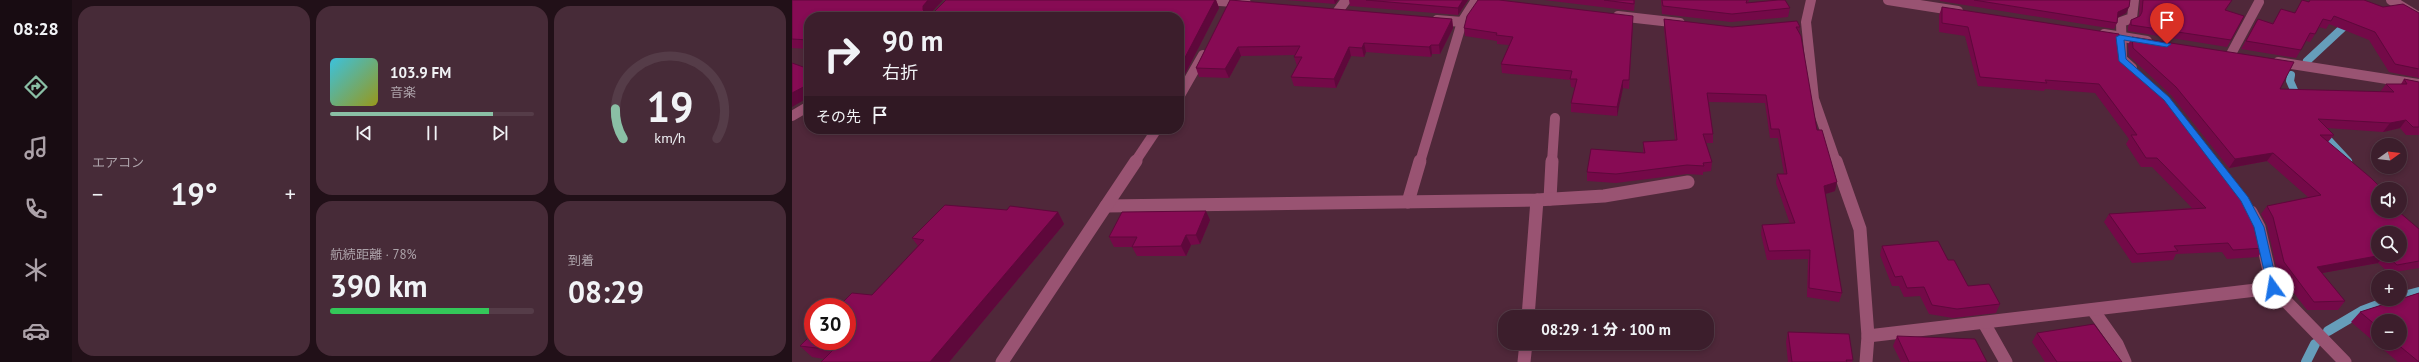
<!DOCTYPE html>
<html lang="ja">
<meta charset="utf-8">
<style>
body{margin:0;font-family:"PT Sans","Noto Sans JP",sans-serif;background:#472b38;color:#f1f3f6;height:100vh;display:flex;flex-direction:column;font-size:15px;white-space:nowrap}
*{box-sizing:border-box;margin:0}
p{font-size:13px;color:#aca2a9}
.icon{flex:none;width:22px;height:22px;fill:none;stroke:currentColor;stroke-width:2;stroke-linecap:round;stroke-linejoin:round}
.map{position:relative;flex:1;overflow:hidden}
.sheet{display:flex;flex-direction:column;gap:6px;padding:6px;background:#211018;width:720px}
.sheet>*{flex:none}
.top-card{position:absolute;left:12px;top:12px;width:380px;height:122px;border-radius:16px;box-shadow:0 2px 6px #0003,0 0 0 1px #553c48;background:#3c1e2c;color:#f1f3f6;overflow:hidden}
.needle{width:26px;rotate:75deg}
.fabs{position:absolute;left:1579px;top:138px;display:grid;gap:8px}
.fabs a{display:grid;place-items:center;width:36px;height:36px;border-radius:50%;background:#3c1e2c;box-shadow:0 2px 6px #0003,0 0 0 1px #553c48;font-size:20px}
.speed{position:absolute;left:12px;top:298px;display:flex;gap:8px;font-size:20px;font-weight:700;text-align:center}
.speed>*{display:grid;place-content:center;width:52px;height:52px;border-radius:50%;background:#3c1e2c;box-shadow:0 2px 6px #0003,0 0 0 1px #553c48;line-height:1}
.speed .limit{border:6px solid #d22;background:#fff;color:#111}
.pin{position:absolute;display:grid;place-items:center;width:34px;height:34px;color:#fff;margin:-41px -17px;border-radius:50% 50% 50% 0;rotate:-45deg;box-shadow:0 0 4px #0007}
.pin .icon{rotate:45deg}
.me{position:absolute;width:44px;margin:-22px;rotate:347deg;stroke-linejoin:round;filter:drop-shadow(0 0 3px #0008)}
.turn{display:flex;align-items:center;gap:14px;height:84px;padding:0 12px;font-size:18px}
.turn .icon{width:52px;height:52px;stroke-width:2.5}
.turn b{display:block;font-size:28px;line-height:34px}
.then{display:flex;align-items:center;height:38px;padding:0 12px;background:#0003;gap:8px;font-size:15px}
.big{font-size:30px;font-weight:800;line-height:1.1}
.sheet .widget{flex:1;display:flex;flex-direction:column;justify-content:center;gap:6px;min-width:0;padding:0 14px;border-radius:16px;background:#472b38}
.sheet .dial{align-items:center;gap:0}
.dial svg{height:104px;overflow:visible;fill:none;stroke:#553c48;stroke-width:7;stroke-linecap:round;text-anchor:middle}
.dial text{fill:#f1f3f6;stroke:none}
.song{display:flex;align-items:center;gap:12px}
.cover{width:48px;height:48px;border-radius:6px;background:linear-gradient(135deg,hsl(190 70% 55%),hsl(60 70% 35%))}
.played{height:4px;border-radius:2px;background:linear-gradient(90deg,#8abfa5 80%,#553c48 80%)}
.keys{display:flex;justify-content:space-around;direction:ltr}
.heat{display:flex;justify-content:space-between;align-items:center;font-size:22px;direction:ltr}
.charge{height:6px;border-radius:3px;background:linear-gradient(90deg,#34c759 78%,#553c48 0)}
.sheet .tiles{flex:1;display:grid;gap:6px;grid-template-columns:repeat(3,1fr)}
.widget:first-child{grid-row:span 2}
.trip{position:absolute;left:706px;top:310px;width:216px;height:40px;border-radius:16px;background:#3c1e2c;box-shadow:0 2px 6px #0003,0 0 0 1px #553c48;font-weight:800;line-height:40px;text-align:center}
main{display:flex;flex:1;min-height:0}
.dock{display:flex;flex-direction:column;width:72px;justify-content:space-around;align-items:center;background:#180c12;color:#aca2a9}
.dock .icon{width:28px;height:28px}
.dock .selected{color:#8abfa5}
.dock b{font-size:18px;color:#f1f3f6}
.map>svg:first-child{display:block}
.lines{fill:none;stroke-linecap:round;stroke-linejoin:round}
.stream-far1{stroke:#669dba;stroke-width:8}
.stream{stroke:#669dba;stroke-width:10}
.minor-far1{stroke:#995372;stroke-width:10}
.minor{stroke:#995372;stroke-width:13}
.wall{fill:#740948;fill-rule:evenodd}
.shaded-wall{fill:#5e083b}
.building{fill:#870b54;stroke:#5e083b}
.route{fill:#1a73e8;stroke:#114b97}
</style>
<main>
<nav class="dock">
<b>08:28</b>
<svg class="icon selected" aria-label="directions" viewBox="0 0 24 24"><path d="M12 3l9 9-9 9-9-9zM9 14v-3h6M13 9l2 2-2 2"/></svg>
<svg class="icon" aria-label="music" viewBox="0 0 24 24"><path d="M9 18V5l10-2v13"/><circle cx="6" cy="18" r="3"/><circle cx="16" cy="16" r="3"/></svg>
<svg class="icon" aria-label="phone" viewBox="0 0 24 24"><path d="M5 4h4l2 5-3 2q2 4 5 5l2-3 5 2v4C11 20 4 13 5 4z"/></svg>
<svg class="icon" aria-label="climate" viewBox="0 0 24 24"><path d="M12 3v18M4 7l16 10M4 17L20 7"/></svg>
<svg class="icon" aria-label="car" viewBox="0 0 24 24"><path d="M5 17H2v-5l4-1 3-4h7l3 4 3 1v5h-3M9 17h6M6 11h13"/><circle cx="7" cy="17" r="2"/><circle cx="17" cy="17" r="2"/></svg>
</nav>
<section class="sheet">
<div class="tiles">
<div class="widget"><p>エアコン</p>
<div class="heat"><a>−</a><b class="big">19°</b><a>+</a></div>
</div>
<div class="widget">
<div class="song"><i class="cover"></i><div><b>103.9 FM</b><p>音楽</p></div></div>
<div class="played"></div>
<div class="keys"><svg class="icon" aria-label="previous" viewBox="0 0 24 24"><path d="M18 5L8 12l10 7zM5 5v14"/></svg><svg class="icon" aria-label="pause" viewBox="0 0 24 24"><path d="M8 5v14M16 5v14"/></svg><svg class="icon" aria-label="next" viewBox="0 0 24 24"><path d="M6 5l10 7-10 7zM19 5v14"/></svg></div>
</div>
<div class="widget dial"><svg viewBox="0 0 100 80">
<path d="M14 69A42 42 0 1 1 86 69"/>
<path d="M14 69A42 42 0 0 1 8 46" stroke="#8abfa5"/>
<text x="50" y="56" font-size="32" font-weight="700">19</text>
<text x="50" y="72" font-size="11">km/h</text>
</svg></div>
<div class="widget"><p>航続距離 · 78%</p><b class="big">390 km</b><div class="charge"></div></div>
<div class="widget"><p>到着</p><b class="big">08:29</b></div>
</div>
</section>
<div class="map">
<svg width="1627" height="362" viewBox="0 0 1627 362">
<rect width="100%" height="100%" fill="#50283a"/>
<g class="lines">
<g class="stream-far1">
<polyline points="1515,61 1558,21"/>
<polyline points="1499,75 1498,81 1506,99"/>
<polyline points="1529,132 1556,161"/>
</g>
<g class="stream">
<polyline points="1608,297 1627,292"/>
<polyline points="1536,331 1570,311 1602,299"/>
<polyline points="1514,362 1523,344"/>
</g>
<g class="minor-far1">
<polyline points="415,0 454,3"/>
<polyline points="1019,0 1014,22 1022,99 1044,162"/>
<polyline points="1096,0 1166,11"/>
<polyline points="1599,0 1627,17"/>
<polyline points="546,11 554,0"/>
<polyline points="826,16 888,23"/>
<polyline points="645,20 670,22"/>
<polyline points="1312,34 1355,41"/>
<polyline points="1439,54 1467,2"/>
<polyline points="1486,62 1627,84"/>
<polyline points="1340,68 1330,59 1329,22 1340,18 1342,0"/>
<polyline points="387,97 411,55"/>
<polyline points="0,116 17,106"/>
<polyline points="343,162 365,129"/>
<polyline points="628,162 670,22 684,0"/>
<polyline points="760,162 763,118"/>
</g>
<g class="minor">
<polyline points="1044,161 1068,229 1076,336 1074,362"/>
<polyline points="758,199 760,161"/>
<polyline points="616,202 628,161"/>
<polyline points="314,206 745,200 812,196 896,182"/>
<polyline points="1459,212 1467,227 1481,288 1553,362"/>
<polyline points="1301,310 1325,344 1333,362"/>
<polyline points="736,317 745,200"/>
<polyline points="1192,323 1214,362"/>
<polyline points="1076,336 1481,288"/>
<polyline points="210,362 344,161"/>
<polyline points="732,362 734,343"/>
</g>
</g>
<g class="wall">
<polygon points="0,0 151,0 138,13 142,12 154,0 424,0 427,8 392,76 387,76 387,17 17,17 17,49 0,48"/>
<polygon points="438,0 660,19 661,28 648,54 640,54 639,57 574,52 572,57 559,56 544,88 502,86 499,77 505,66 502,57 503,55 449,56 437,78 407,77 404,68"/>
<polygon points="494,0 546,0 543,4"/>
<polygon points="557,0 676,0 666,15 558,6"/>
<polygon points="752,0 843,0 842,11"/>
<polygon points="869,0 957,0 956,3 998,8 996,17 939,22 870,14"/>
<polygon points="1148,0 1338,0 1337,7 1334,13 1326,17 1325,23 1322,29 1148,1"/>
<polygon points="1348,0 1440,0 1434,10 1452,16 1435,47 1336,31 1336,27 1339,20 1347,17"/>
<polygon points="1517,2 1591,7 1627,13 1627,78 1597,72 1577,40 1537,24 1534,29 1527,27 1523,34 1518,42 1514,41 1504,58 1449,49 1466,19 1481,23 1489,9 1502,13"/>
<polygon points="1150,7 1329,55 1472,248 1466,257 1435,259 1430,252 1384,254 1381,260 1340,263 1312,222 1317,214 1400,208 1360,167 1349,167 1334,144 1337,139 1303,93 1253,89 1252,91 1186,86 1173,36 1147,32 1147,15"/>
<polygon points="872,19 940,27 1008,27 1007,32 1025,130 1043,191 1033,194 1050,293 1047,302 1015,297 1016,259 975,260 969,234 970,225 998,224 984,183 985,174 992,174 986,138 978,138 973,103 917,102 921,134 921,143 914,143 920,162 919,171 911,172 911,175 895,174 824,183 795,181 795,172 851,153 851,142 883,140 872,28"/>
<polygon points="841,24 837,89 831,88 825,116 779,112 779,103 783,88 779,87 778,80 710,73 709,64 717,45 705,44 705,41 673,36 672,28"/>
<path d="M1340,37L1488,89L1588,92L1594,84H1609L1612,79L1627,82V135H1614L1608,128L1591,132L1535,128L1542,135L1536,142L1586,211L1627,229V268L1597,273L1586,263L1530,273L1553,301L1546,310H1515L1485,271L1475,225L1469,214L1475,206L1516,197L1475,161L1437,168L1379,95L1337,56L1336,45ZM1608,233V255H1586Z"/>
<polygon points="215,210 266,212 272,224 157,362 29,362 32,359 20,357 8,346 80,295 126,246 120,238"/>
<polygon points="418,220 408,244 399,245 394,256 345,256 340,247 322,247 317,237"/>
<polygon points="1090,246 1156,260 1176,286 1208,304 1204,313 1161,318 1137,314 1128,296 1112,297 1107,286 1100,286 1088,255"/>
<path d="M1627,293V362H1606L1559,322L1568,312ZM1586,321H1608V343H1586Z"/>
<polygon points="996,332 1061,360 1060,362 996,362 994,342"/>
<polygon points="1245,333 1330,362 1253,362 1240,342"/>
<polygon points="1105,336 1195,362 1109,362 1101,346"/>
</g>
<g class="shaded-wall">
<polygon points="136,0 151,0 137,15 131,10 131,6"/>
<polygon points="423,0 424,0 427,8 392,76 388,67"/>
<polygon points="542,0 546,0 543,4"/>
<polygon points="671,0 676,0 666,15 666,8"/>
<polygon points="1337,7 1334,13 1323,19 1326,12"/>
<polygon points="660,19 661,28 648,54 647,45"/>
<polygon points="572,43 574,52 572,57 570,48"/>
<polygon points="639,45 640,54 639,57 637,47"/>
<polygon points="446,47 449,56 437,78 433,69"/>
<polygon points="557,47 559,56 544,88 542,79"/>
<polygon points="831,80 831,88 825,116 825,107"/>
<polygon points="17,84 17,97 0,107 0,93"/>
<polygon points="1614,120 1608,128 1591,132 1598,123"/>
<polygon points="1481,153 1475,161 1437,168 1443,159"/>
<polygon points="1045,182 1043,191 1030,195 1032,186"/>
<polygon points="414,211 418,220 408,244 404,235"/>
<polygon points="266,212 272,224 157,362 138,362"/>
<polygon points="394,235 399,245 394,256 389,246"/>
<polygon points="1590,255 1593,255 1586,263 1519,275 1525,267"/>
</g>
<g class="building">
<polygon points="0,0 136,0 131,6 131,10 135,14 142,12 154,0 423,0 388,67 387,67 387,17 17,17 17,40 0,39"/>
<polygon points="438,0 660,19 647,45 639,45 637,47 572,43 570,48 557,47 542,79 499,77 510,57 502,57 508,46 446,47 433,69 404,68"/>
<polygon points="574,0 671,0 666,8"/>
<polygon points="686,0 707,0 841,16 837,80 831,80 825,107 779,103 785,79 778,79 780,71 709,64 721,37 704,35 705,33 672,28 675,16"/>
<polygon points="812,0 842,0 842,4"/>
<polygon points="870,0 955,0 954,3 986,0 993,0 998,8 940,14 871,6"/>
<polygon points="1182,0 1338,0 1337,7 1326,12 1325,23"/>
<polygon points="1351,0 1440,0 1433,10 1452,16 1439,40 1339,25 1339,20 1348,16 1350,12"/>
<polygon points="1510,0 1517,2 1518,0 1572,0 1591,7 1611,4 1627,13 1627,69 1603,64 1583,32 1542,16 1539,21 1531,19 1523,34 1518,33 1509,50 1454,41 1466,19 1481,24 1489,9 1503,13"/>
<polygon points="1150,7 1327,34 1329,55 1374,95 1452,196 1466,221 1472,248 1441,250 1436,243 1382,246 1386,251 1345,254 1317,214 1414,208 1365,158 1354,158 1339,135 1345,135 1307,84 1253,80 1255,83 1188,77 1176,27 1150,23"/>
<polygon points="872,19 940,27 1005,21 1008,27 1004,27 1009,36 1025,130 1030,130 1045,182 1032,186 1050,293 1017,288 1018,250 977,251 970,225 1003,223 985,174 995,174 987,129 979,129 974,95 915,93 921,134 911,134 920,162 911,163 912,166 895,165 824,174 795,172 799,149 853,153 851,142 885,140"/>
<polygon points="1340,37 1502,62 1488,89 1602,92 1594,84 1615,84 1612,79 1627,82 1627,127 1621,127 1614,120 1598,123 1526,119 1542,135 1528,135 1579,178 1590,189 1586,189 1586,211 1606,211 1627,229 1627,261 1605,265 1594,255 1608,255 1608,233 1586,233 1586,255 1590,255 1525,267 1553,301 1522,302 1492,262 1481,217 1475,206 1529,195 1481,153 1443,159 1384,87 1341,48"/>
<polygon points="0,63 17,69 17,84 0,93"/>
<polygon points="153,205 215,210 218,206 266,212 138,362 29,362 41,350 8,346 21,333 21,341 55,341 55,307 46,307 60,293 80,295 132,240 120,238"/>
<polygon points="414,211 404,235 394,235 389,246 340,247 345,237 317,237 330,212"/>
<polygon points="1146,241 1156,260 1162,260 1176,286 1197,284 1208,304 1165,309 1140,305 1132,287 1115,288 1110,276 1103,277 1090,246"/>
<polygon points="1627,293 1627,362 1604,343 1608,343 1608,321 1586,321 1586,327 1568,312"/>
<polygon points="1302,324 1330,362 1265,362 1245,333"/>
<polygon points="996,332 1057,334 1061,360 1054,360 1055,362 1000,362"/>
<polygon points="1105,336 1183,339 1195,362 1117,362"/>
</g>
<polygon class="route" points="1328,35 1379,44 1375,47 1332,40 1334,59 1377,97 1456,197 1472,227 1486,288 1485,291 1481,292 1476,288 1462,227 1449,201 1372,100 1327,61 1324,37"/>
</svg>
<div class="fabs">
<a><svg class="needle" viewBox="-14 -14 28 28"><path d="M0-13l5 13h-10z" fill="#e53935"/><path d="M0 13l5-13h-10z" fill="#aca2a9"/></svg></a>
<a><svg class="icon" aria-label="sound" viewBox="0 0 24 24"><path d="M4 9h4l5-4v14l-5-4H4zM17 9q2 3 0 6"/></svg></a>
<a><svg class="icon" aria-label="search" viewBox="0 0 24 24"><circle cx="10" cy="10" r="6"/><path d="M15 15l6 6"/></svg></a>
<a>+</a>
<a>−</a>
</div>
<div class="speed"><div class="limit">30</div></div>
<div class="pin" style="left:1375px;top:44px;background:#d93025"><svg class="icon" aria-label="arrive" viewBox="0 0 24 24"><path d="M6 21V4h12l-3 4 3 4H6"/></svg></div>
<svg class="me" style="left:1481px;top:288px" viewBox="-20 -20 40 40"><circle r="19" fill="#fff"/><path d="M0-13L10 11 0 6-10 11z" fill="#1a73e8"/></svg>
<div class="trip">08:29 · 1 分 · 100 m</div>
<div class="top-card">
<div class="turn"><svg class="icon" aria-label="right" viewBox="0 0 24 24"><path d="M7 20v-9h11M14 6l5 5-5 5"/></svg><div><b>90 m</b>右折</div></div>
<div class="then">その先<svg class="icon" aria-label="arrive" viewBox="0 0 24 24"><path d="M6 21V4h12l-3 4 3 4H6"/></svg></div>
</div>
</div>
</main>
